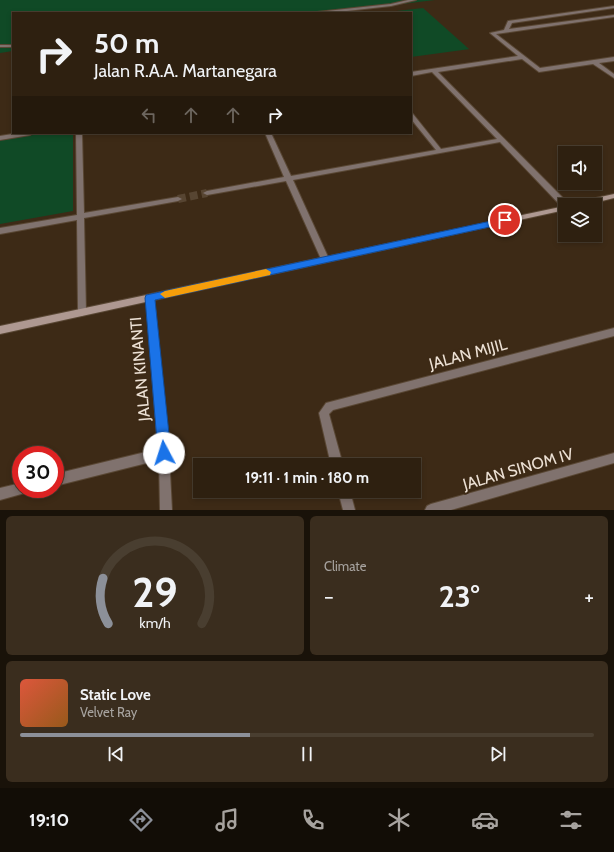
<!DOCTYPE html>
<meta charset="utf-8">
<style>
body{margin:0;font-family:Cabin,sans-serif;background:#3a2d1e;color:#f1f3f6;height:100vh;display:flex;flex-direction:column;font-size:15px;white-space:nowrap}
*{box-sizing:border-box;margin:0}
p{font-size:13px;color:#a7a39f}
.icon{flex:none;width:22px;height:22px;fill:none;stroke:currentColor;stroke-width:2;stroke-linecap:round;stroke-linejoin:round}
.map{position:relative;height:510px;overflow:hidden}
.details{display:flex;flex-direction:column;gap:6px;padding:6px;background:#191209;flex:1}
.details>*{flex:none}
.hud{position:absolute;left:12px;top:12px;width:400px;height:122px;border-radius:0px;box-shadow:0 2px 6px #0003,0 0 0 1px #493e30;background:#2e2010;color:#f1f3f6;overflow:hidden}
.tools{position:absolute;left:558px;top:146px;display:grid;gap:8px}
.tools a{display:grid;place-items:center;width:44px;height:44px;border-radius:0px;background:#2e2010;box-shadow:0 2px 6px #0003,0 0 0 1px #493e30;font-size:20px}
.speed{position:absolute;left:12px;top:446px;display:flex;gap:8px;font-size:20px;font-weight:700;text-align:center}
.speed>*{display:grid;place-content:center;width:52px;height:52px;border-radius:50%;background:#2e2010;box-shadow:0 2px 6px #0003,0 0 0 1px #493e30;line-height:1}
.speed .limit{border:6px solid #d22;background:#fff;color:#111}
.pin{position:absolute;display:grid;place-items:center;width:34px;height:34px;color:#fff;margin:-17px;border:2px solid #fff;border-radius:50%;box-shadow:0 1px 4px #0007}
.me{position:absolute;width:44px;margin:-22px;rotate:355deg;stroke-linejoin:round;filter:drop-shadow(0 0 3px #0008)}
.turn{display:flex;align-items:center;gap:14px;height:84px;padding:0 16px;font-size:18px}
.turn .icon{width:52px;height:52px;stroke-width:2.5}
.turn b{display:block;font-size:28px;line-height:34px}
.lanes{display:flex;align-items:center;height:38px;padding:0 16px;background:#0003;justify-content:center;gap:20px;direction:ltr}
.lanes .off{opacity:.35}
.big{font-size:30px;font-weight:800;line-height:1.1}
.details .tile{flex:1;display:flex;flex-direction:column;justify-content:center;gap:6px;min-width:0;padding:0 14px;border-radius:6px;background:#3a2d1e}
.details .dial{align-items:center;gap:0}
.dial svg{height:104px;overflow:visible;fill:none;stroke:#493e30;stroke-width:7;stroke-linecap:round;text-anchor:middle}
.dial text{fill:#f1f3f6;stroke:none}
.song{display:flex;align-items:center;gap:12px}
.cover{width:48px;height:48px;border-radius:6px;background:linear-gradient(135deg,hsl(10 70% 55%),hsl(30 70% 35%))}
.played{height:4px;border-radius:2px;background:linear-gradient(90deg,#8c9099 40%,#493e30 40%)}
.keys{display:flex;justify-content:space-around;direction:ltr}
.heat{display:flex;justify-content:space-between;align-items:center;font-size:22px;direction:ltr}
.details .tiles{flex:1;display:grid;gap:6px;grid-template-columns:1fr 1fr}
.tile:last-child{grid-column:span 2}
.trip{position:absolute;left:193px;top:458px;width:228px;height:40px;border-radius:0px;background:#2e2010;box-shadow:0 2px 6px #0003,0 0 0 1px #493e30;font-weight:800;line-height:40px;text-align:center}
.tabs{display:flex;height:64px;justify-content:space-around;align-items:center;background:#120d06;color:#a7a39f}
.tabs .icon{width:28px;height:28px}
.tabs .current{color:#8c9099}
.tabs b{font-size:18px;color:#f1f3f6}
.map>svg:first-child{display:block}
.green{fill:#104a26}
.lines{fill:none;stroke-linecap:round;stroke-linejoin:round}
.minor-tunnel{stroke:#574532;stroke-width:8;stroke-dasharray:8 4;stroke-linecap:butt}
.minor-casing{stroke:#594734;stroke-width:2}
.secondary-casing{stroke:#594734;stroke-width:2}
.minor{fill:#80726e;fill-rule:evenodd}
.secondary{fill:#ae9891;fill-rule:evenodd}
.route{fill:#1a73e8;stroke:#114b97}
.slow{fill:#f59e0b}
.labels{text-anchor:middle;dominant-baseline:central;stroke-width:4;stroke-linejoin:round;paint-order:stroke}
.near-street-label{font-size:16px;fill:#ece0d4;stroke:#3d2a16}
</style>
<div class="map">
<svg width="614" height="510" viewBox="0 0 614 510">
<rect width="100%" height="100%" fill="#3d2a16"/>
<g class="green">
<polygon points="0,0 435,0 327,13 13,13 13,51 0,53"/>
<polygon points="423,8 469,49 470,49 411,57 411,13 379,13"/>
<polygon points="47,133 73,133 73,211 0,224 0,140"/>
</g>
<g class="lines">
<polyline class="minor-tunnel" points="178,199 207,193"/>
<g class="minor-casing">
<g id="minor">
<polygon points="408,0 416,0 391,6 329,13 315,13 317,12 391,4"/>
<polygon points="614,6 614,8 512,23 509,29 614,15 614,17 496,34 540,68 614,57 614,61 599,63 614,74 614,78 593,64 539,72 522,59 438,72 568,203 569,205 565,205 565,207 562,207 500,142 293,180 329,259 325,262 321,259 286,181 207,195 203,193 207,191 284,177 265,133 271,133 291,176 436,150 411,119 411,113 413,114 441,149 497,139 432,72 411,76 411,72 518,56 490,33 504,30 508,21"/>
<rect x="0" y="45" width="13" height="2"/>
<polygon points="19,133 33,133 30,135 0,140 0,136"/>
<polygon points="76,133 82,133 84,213 178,197 182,199 178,201 84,218 86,312 85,314 82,316 79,314 78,312 77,220 0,234 0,228 77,215"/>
<polygon points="150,295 153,296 154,298 169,453 172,510 160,510 159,460 55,486 55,474 158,449 146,298 147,296"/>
<polygon points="614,328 614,336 333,410 329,414 343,465 331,465 319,413 326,403"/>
<polygon points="614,453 614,463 451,510 425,510 427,506 431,504"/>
<polygon points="21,483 21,489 27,489 25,493 0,500 0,488"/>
<polygon points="338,491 350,491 355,510 343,510"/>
</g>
</g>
<g class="secondary-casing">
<g id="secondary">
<polygon points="614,194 614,198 586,205 572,205 573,203"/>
<polygon points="565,206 565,210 0,334 0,326"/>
</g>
</g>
<use href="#minor" class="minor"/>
<use href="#secondary" class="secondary"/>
</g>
<polygon class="route" points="505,218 508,218 508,223 155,300 171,453 169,457 164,459 160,457 158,453 145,298 146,295"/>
<polygon class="slow" points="266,269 271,272 270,275 165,298 160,294 165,291"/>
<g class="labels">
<g class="near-street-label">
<text transform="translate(468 354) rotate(-15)">JALAN MIJIL</text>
<text transform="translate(140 369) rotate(-95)">JALAN KINANTI</text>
<text transform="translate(518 469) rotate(-16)">JALAN SINOM IV</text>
</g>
</g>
</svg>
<div class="tools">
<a><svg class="icon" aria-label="sound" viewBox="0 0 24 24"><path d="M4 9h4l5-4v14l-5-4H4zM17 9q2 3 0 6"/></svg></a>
<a><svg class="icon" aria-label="layers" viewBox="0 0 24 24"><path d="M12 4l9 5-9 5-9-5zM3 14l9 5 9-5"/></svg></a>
</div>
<div class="speed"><div class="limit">30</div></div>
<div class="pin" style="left:505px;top:220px;background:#d93025"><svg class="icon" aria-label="arrive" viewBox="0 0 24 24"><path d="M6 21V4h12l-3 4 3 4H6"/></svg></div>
<svg class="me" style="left:164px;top:453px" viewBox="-20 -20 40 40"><circle r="19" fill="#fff"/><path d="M0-13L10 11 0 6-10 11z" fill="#1a73e8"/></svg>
<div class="trip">19:11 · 1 min · 180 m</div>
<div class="hud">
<div class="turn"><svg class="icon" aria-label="right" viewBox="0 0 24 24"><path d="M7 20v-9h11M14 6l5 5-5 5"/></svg><div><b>50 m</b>Jalan R.A.A. Martanegara</div></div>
<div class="lanes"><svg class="icon off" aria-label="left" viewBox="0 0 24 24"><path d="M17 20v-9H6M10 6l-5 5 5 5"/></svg><svg class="icon off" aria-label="ahead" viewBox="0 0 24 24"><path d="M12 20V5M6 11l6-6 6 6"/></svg><svg class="icon off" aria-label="ahead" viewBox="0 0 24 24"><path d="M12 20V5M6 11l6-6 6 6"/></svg><svg class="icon" aria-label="right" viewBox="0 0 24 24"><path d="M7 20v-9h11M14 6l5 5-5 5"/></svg></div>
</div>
</div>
<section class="details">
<div class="tiles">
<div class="tile dial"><svg viewBox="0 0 100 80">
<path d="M14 69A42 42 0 1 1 86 69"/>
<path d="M14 69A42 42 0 0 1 10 34" stroke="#8c9099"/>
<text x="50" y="56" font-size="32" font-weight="700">29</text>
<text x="50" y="72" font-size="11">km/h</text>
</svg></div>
<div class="tile"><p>Climate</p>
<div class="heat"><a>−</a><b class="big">23°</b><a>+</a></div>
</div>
<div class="tile">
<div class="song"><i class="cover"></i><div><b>Static Love</b><p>Velvet Ray</p></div></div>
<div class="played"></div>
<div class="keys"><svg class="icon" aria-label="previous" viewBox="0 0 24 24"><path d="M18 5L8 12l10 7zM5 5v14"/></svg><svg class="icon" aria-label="pause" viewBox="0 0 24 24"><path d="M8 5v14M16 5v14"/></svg><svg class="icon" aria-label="next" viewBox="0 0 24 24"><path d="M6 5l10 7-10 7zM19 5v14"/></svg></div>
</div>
</div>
</section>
<nav class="tabs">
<b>19:10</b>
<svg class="icon current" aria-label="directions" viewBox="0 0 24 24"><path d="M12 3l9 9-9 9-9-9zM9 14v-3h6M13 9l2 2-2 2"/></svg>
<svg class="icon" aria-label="music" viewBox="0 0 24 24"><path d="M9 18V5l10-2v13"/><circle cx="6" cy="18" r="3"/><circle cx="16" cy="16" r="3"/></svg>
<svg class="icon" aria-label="phone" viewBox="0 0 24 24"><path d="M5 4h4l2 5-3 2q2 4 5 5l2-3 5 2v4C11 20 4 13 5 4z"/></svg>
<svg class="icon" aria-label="climate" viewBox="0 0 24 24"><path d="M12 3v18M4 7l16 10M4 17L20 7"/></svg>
<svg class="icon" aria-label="car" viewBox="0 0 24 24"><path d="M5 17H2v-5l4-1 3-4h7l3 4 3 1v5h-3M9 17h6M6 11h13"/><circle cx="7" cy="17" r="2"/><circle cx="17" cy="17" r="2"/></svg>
<svg class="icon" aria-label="filters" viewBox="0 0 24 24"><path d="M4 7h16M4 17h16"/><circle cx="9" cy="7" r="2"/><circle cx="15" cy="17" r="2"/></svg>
</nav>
